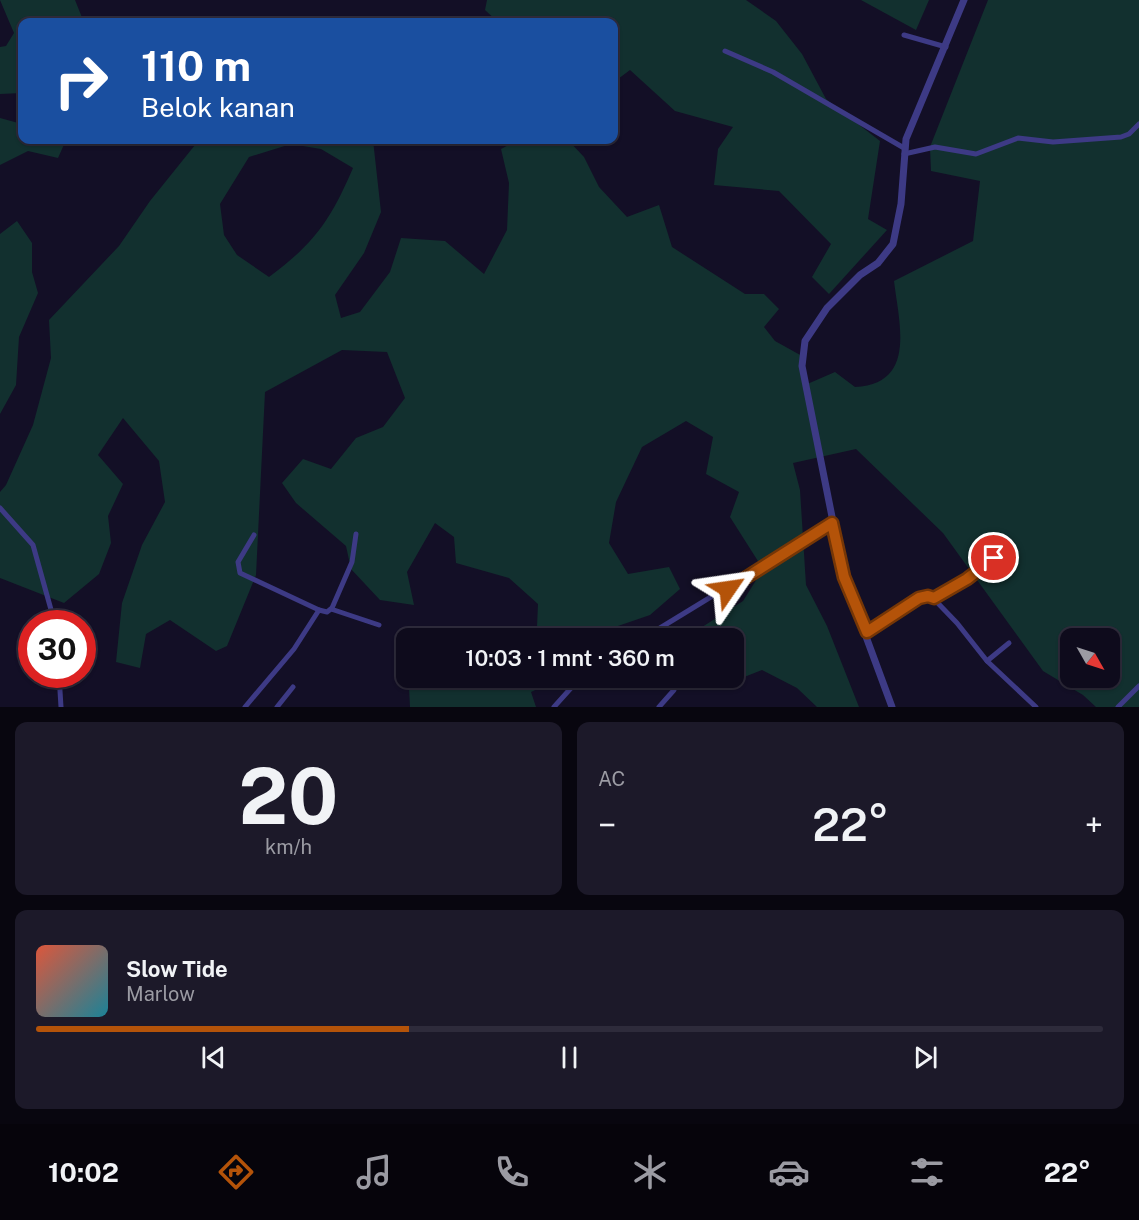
<!DOCTYPE html>
<html lang="id">
<meta charset="utf-8">
<style>
body{margin:0;font-family:"Public Sans",sans-serif;background:#1c1929;color:#f1f3f6;height:100vh;display:flex;flex-direction:column;font-size:22px;white-space:nowrap}
*{box-sizing:border-box;margin:0}
p{font-size:20px;color:#9b9ba3}
.icon{flex:none;width:33px;height:33px;fill:none;stroke:currentColor;stroke-width:2;stroke-linecap:round;stroke-linejoin:round}
.map{position:relative;height:707px;overflow:hidden}
.side{display:flex;flex-direction:column;gap:15px;padding:15px;background:#08060f;flex:1}
.side>*{flex:none}
.top-card{position:absolute;left:18px;top:18px;width:600px;height:126px;border-radius:12px;box-shadow:0 2px 4px #0004,0 0 0 2px #2e2b3b;background:#1a4fa0;color:#fff;overflow:hidden}
.needle{width:39px;rotate:129deg}
.fabs{position:absolute;left:1060px;top:628px;display:grid;gap:12px}
.fabs a{display:grid;place-items:center;width:60px;height:60px;border-radius:12px;background:#0e0b1c;box-shadow:0 2px 4px #0004,0 0 0 2px #2e2b3b;font-size:30px}
.speed{position:absolute;left:18px;top:610px;display:flex;gap:12px;font-size:30px;font-weight:700;text-align:center}
.speed>*{display:grid;place-content:center;width:78px;height:78px;border-radius:50%;background:#0e0b1c;box-shadow:0 2px 4px #0004,0 0 0 2px #2e2b3b;line-height:1}
.speed .limit{border:9px solid #d22;background:#fff;color:#111}
.pin{position:absolute;display:grid;place-items:center;width:51px;height:51px;color:#fff;margin:-26px;border:3px solid #fff;border-radius:50%;box-shadow:0 2px 6px #0007}
.me{position:absolute;width:66px;margin:-33px;rotate:58deg;stroke-linejoin:round;filter:drop-shadow(0 0 4px #0008)}
.turn{display:flex;align-items:center;gap:21px;height:126px;padding:0 24px;font-size:27px}
.turn .icon{width:78px;height:78px;stroke-width:2.5}
.turn b{display:block;font-size:42px;line-height:51px}
.big{font-size:45px;font-weight:600;line-height:1.1}
.side .widget{flex:1;display:flex;flex-direction:column;justify-content:center;gap:9px;min-width:0;padding:0 21px;border-radius:12px;background:#1c1929}
.side .dial{align-items:center;gap:0}
.dial b{font-size:78px;line-height:1}
.song{display:flex;align-items:center;gap:18px}
.cover{width:72px;height:72px;border-radius:9px;background:linear-gradient(135deg,hsl(10 70% 55%),hsl(190 70% 35%))}
.played{height:6px;border-radius:3px;background:linear-gradient(90deg,#b45309 35%,#2e2b3b 35%)}
.keys{display:flex;justify-content:space-around;direction:ltr}
.heat{display:flex;justify-content:space-between;align-items:center;font-size:33px;direction:ltr}
.side .tiles{flex:1;display:grid;gap:15px;grid-template-columns:1fr 1fr}
.widget:last-child{grid-column:span 2}
.trip{position:absolute;left:396px;top:628px;width:348px;height:60px;border-radius:12px;background:#0e0b1c;box-shadow:0 2px 4px #0004,0 0 0 2px #2e2b3b;font-weight:600;line-height:60px;text-align:center}
.menu{display:flex;height:96px;justify-content:space-around;align-items:center;background:#06040b;color:#9b9ba3}
.menu .icon{width:42px;height:42px}
.menu .current{color:#b45309}
.menu b{font-size:27px;color:#f1f3f6}
.map>svg:first-child{display:block}
.green{fill:#12302f;fill-rule:evenodd}
.lines{fill:none;stroke-linecap:round;stroke-linejoin:round}
.minor{stroke:#3d3a85;stroke-width:5}
.tertiary{stroke:#3d3a85;stroke-width:7}
.route-casing{stroke:#753606;stroke-width:15}
.route{stroke:#b45309;stroke-width:10}
</style>
<div class="map">
<svg width="1139" height="707" viewBox="0 0 1139 707">
<rect width="100%" height="100%" fill="#130f26"/>
<g class="green">
<polygon points="0,0 75,0 83,20 88,22 22,22 22,93 0,94 0,47 6,46 14,33"/>
<polygon points="487,0 746,0 776,21 802,54 826,99 880,141 868,219 887,230 829,294 812,277 831,244 779,191 714,185 718,149 733,127 675,111 630,70 614,82 614,22 498,22 485,10"/>
<polygon points="861,0 929,0 916,30"/>
<path d="M988,0H1139V707H1096L1083,695L1043,671L943,533L856,449L793,463L800,490L806,585L827,626L859,707H817L797,688L762,670L711,690L697,678H734V639H688V636L743,601L763,569L730,517L739,492L706,474L713,437L686,421L642,447L616,502L609,543L628,574L669,567L680,589L650,615L580,639H497L537,627L538,604L509,578L456,563L454,537L435,523L407,572L414,605L380,600L351,569L346,546L296,503L282,483L303,459L331,469L356,438L383,427L405,398L387,352L342,350L265,392L256,575L227,646L216,651L170,620L146,634L140,668L116,662L122,603L142,545L165,502L159,461L123,418L98,455L123,484L108,516L111,543L99,574L64,603L0,578V492L6,485L33,425L51,358L49,320L119,246L150,201L199,140H373L381,212L364,253L335,295L341,318L360,312L390,272L401,238L445,241L484,274L507,230L509,183L501,149L518,140H568L584,157L599,187L627,217L659,205L672,247L745,294H764L779,309L764,327L775,341L802,356L805,385L835,372L855,387C917,384 899,323 894,281L973,241L980,181L931,171L930,147ZM291,144L321,149L353,168C331,219 315,243 269,277L237,255L224,235L220,204L249,157ZM1071,639H1110V678H1071Z"/>
<polygon points="0,118 22,124 22,140 66,140 58,158 28,151 0,165"/>
<polygon points="17,221 32,243 32,272 38,293 19,337 16,385 0,414 0,234"/>
<polygon points="460,633 496,639 442,639"/>
<polygon points="412,678 560,678 531,692 536,707 410,707 409,687"/>
</g>
<g class="lines">
<g class="minor">
<polyline points="904,35 946,47"/>
<polyline points="725,51 773,72 904,148"/>
<polyline points="904,154 935,147 976,154 1018,138 1053,142 1121,137 1129,134 1139,124"/>
<polyline points="0,508 33,545 55,624"/>
<polyline points="254,535 238,562 240,573 319,610"/>
<polyline points="934,598 967,579 994,558"/>
<polyline points="331,609 379,625"/>
<polyline points="867,632 919,598 931,596 957,623 987,661 1036,707"/>
<polyline points="642,639 832,523"/>
<polyline points="987,661 1009,643"/>
<polyline points="59,675 61,707"/>
<polyline points="245,707 294,649 319,610 327,612 332,608 352,562 356,534"/>
<polyline points="277,707 293,687"/>
<polyline points="554,707 580,678"/>
<polyline points="659,707 674,690 667,678"/>
<polyline points="1118,707 1139,686"/>
</g>
<polyline class="tertiary" points="892,707 844,577 802,366 805,341 827,308 860,275 878,263 893,244 901,204 906,139 964,0"/>
</g>
<g class="lines">
<g class="route-casing">
<polyline id="route" points="728,589 832,523 844,577 867,632 919,598 928,596 934,598 967,579 994,558"/>
</g>
<use href="#route" class="route"/>
</g>
</svg>
<div class="fabs">
<a><svg class="needle" viewBox="-14 -14 28 28"><path d="M0-13l5 13h-10z" fill="#e53935"/><path d="M0 13l5-13h-10z" fill="#9b9ba3"/></svg></a>
</div>
<div class="speed"><div class="limit">30</div></div>
<div class="pin" style="left:994px;top:558px;background:#d93025"><svg class="icon" aria-label="arrive" viewBox="0 0 24 24"><path d="M6 21V4h12l-3 4 3 4H6"/></svg></div>
<svg class="me" style="left:728px;top:589px" viewBox="-20 -20 40 40"><path d="M0-17L14 15 0 8-14 15z" fill="#b45309" stroke="#fff" stroke-width="4"/></svg>
<div class="trip">10:03 · 1 mnt · 360 m</div>
<div class="top-card">
<div class="turn"><svg class="icon" aria-label="right" viewBox="0 0 24 24"><path d="M7 20v-9h11M14 6l5 5-5 5"/></svg><div><b>110 m</b>Belok kanan</div></div>
</div>
</div>
<section class="side">
<div class="tiles">
<div class="widget dial"><b>20</b><p>km/h</p></div>
<div class="widget"><p>AC</p>
<div class="heat"><a>−</a><b class="big">22°</b><a>+</a></div>
</div>
<div class="widget">
<div class="song"><i class="cover"></i><div><b>Slow Tide</b><p>Marlow</p></div></div>
<div class="played"></div>
<div class="keys"><svg class="icon" aria-label="previous" viewBox="0 0 24 24"><path d="M18 5L8 12l10 7zM5 5v14"/></svg><svg class="icon" aria-label="pause" viewBox="0 0 24 24"><path d="M8 5v14M16 5v14"/></svg><svg class="icon" aria-label="next" viewBox="0 0 24 24"><path d="M6 5l10 7-10 7zM19 5v14"/></svg></div>
</div>
</div>
</section>
<nav class="menu">
<b>10:02</b>
<svg class="icon current" aria-label="directions" viewBox="0 0 24 24"><path d="M12 3l9 9-9 9-9-9zM9 14v-3h6M13 9l2 2-2 2"/></svg>
<svg class="icon" aria-label="music" viewBox="0 0 24 24"><path d="M9 18V5l10-2v13"/><circle cx="6" cy="18" r="3"/><circle cx="16" cy="16" r="3"/></svg>
<svg class="icon" aria-label="phone" viewBox="0 0 24 24"><path d="M5 4h4l2 5-3 2q2 4 5 5l2-3 5 2v4C11 20 4 13 5 4z"/></svg>
<svg class="icon" aria-label="climate" viewBox="0 0 24 24"><path d="M12 3v18M4 7l16 10M4 17L20 7"/></svg>
<svg class="icon" aria-label="car" viewBox="0 0 24 24"><path d="M5 17H2v-5l4-1 3-4h7l3 4 3 1v5h-3M9 17h6M6 11h13"/><circle cx="7" cy="17" r="2"/><circle cx="17" cy="17" r="2"/></svg>
<svg class="icon" aria-label="filters" viewBox="0 0 24 24"><path d="M4 7h16M4 17h16"/><circle cx="9" cy="7" r="2"/><circle cx="15" cy="17" r="2"/></svg>
<b>22°</b>
</nav>
